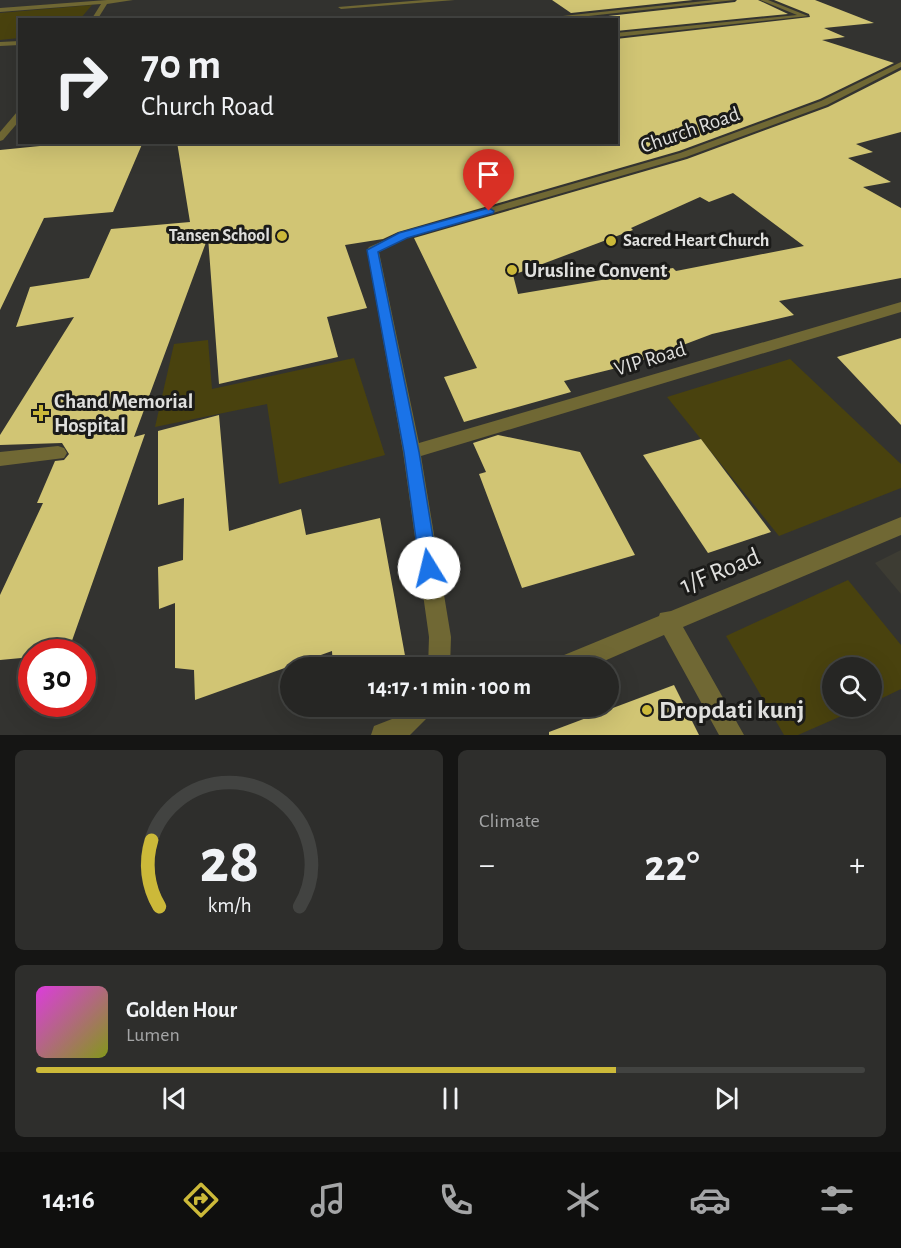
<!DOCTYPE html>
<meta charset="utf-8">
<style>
body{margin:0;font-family:"Alegreya Sans",sans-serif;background:#2e2e2c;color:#f1f3f6;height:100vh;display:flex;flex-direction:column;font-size:22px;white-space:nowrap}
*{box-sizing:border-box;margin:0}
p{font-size:20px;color:#a4a5a6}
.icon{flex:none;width:33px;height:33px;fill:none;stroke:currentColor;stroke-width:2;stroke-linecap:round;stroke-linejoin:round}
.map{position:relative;height:735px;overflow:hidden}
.sheet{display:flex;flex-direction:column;gap:15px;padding:15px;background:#151514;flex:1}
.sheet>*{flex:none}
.top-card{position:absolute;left:18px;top:18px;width:600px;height:126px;border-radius:0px;box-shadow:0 6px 24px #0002,0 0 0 2px #424341;background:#262624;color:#f1f3f6;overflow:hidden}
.fabs{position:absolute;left:822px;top:657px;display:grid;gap:12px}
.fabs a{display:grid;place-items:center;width:60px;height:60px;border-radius:50%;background:#262624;box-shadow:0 6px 24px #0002,0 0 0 2px #424341;font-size:30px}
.speed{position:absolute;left:18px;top:639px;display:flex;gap:12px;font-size:30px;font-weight:700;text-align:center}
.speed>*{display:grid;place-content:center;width:78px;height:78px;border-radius:50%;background:#262624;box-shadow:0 6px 24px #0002,0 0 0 2px #424341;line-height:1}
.speed .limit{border:9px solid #d22;background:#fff;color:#111}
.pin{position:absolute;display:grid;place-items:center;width:51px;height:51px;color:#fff;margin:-62px -26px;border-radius:50% 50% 50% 0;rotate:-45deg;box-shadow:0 0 6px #0007}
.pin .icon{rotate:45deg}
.me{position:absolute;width:66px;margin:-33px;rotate:351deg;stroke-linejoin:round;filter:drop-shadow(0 0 4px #0008)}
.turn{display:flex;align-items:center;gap:21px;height:126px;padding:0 24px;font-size:27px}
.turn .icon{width:78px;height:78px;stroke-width:2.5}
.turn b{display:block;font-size:42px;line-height:51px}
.big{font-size:45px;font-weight:600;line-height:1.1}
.sheet .widget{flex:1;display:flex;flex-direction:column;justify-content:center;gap:9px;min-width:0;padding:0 21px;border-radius:9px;background:#2e2e2c}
.sheet .dial{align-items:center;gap:0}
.dial svg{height:156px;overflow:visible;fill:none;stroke:#424341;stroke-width:7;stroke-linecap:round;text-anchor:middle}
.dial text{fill:#f1f3f6;stroke:none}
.song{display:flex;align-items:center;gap:18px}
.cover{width:72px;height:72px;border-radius:9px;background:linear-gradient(135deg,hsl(300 70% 55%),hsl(70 70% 35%))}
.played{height:6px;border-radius:3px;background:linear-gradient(90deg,#ccb939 70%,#424341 70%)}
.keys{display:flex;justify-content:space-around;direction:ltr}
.heat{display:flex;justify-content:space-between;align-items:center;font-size:33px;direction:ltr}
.sheet .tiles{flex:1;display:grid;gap:15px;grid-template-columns:1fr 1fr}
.widget:last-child{grid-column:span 2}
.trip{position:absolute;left:280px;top:657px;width:339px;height:60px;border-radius:30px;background:#262624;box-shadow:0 6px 24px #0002,0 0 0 2px #424341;font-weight:600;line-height:60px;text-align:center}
.tab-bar{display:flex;height:96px;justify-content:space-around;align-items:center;background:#0f0f0e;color:#a4a5a6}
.tab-bar .icon{width:42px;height:42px}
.tab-bar .on{color:#ccb939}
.tab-bar b{font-size:27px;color:#f1f3f6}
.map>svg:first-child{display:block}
.built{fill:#3d3c33}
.green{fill:#49420e}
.building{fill:#d1c574;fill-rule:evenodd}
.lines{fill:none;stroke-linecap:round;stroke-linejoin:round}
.street{fill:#706834;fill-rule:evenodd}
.route{fill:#1a73e8;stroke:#114b97;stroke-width:1.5}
.poi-dot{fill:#ccb939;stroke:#1b1b19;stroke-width:2}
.labels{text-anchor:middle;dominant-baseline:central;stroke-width:6;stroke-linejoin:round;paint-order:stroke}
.far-poi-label{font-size:18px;font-weight:bold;fill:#dfdfdd;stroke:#1b1b19;text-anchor:end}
.street-label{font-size:21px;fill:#dfdfdd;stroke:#1b1b19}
.poi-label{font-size:21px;font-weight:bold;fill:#dfdfdd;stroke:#1b1b19;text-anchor:start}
.near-street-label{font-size:26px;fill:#dfdfdd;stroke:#1b1b19}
.near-poi-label{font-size:26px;font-weight:bold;fill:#dfdfdd;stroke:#1b1b19;text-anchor:start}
</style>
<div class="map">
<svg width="901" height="735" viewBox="0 0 901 735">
<rect width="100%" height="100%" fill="#333330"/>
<polygon class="built" points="901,550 901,594 875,563"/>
<g class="green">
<polygon points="92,5 80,19 20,20 19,38 0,40 0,13"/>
<polygon points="208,340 212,389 354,358 385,455 279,484 267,404 155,427 174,344"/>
<polygon points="790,359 901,464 901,488 779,536 667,397"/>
<polygon points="848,580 901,645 901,689 872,703 872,668 832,668 832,706 862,707 798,735 784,735 726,636"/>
</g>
<g class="building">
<polygon points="552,0 693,0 571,13"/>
<polygon points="737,0 758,0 788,14 616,31 616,20 581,19 735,2"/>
<polygon points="774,0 815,0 874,23 824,28 845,37 822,40 894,63 820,99 679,151 398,232 383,239 345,245 367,308 327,317 338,357 219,384 208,237 134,437 145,434 68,652 32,652 32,657 0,660 0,595 43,503 37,503 55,461 64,460 69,454 62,443 0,445 0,435 74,317 16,327 30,287 89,278 111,229 190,222 177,142 616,142 616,39 810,17 809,14"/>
<path d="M901,70V132L856,144L873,152L848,158L891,182L863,187L901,208V278L779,301L794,315L712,334L633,364L564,381L571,392L464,422L444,377L477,368L414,238L687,159L828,107ZM733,193L804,246L676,271L673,268L518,294L513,275L633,230L631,228L700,197L709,202Z"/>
<polygon points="80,142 143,142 113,212 44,218 0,310 0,150"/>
<polygon points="901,338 901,425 837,357"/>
<polygon points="219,415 229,531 301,509 306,535 380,518 406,661 385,668 333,668 332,651 195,700 194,670 175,668 175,603 159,609 158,567 183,560 184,498 158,505 158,431"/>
<polygon points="498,435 580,452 635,555 522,588 479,474 486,472 473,443"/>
<polygon points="701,439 771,532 708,553 643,455"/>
<polygon points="674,685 699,735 549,735 549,732"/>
</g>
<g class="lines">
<g class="street">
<polygon points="107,0 133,0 107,4 97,20 91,20 101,4 0,12 0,8"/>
<polygon points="424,0 455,0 341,9 338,7"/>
<polygon points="714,0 735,0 552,20 525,20"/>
<polygon points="760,0 768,0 808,16 616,37 616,33 797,15"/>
<polygon points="20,41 20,45 0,46 0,42"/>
<polygon points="901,62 901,67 827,105 686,157 407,238 379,252 419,443 901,302 901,312 421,456 451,637 450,668 428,668 429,637 403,452 367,250 369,247 399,234 680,153 821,101"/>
<polygon points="17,112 20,112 20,120 3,140 0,141 0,132"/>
<polygon points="58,446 64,448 67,453 64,458 0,466 0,452"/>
<polygon points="901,517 901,535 683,627 744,735 719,735 664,635 588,668 549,668 552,660 659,616 660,613 671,611"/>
<polygon points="405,706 435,706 431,714 410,735 371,735 374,726 392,719"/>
</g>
</g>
<polygon class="route" points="489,208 494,211 493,213 407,238 378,252 419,452 438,568 436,574 429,577 423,574 420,568 404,452 367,250 399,233"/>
<g class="poi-dot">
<circle cx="282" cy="236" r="6"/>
<circle cx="611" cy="241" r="6"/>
<circle cx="512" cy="270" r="6"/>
<path d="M38 404h6v6h6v6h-6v6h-6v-6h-6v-6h6z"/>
<circle cx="647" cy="710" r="6"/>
</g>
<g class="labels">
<g class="far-poi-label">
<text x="270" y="236">Tansen School</text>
<text x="623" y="241" text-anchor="start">Sacred Heart Church</text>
</g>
<g class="street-label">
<text transform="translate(690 130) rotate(-19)">Church Road</text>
<text transform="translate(650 359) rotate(-17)">VIP Road</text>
</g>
<g class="poi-label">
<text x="524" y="270">Urusline Convent</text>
<text x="54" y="401">Chand Memorial<tspan x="54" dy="24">Hospital</tspan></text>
</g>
<g class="near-street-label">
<text transform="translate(720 571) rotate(-22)">1/F Road</text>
</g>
<g class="near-poi-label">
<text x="659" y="710">Dropdati kunj</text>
</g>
</g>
</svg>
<div class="fabs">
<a><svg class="icon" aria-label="search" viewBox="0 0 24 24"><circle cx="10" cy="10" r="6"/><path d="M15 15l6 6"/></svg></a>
</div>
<div class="speed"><div class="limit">30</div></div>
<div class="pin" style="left:489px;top:211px;background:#d93025"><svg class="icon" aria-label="arrive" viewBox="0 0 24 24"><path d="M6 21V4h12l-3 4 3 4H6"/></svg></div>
<svg class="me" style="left:429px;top:568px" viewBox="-20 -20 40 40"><circle r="19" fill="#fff"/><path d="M0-13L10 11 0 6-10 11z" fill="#1a73e8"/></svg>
<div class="trip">14:17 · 1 min · 100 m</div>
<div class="top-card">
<div class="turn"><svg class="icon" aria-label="right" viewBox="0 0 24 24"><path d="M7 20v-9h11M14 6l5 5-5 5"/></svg><div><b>70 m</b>Church Road</div></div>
</div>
</div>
<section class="sheet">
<div class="tiles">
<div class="widget dial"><svg viewBox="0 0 100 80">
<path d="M14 69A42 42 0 1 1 86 69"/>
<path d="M14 69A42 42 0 0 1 10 35" stroke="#ccb939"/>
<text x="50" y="56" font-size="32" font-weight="700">28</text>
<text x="50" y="72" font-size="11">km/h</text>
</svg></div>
<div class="widget"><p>Climate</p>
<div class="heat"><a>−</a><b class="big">22°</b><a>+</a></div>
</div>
<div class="widget">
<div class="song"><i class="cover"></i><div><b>Golden Hour</b><p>Lumen</p></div></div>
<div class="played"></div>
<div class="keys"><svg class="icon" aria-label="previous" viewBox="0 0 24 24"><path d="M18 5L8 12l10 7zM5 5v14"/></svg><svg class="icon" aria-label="pause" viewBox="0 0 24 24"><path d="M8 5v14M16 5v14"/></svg><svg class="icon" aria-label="next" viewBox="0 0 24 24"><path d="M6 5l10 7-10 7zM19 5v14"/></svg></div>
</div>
</div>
</section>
<nav class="tab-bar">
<b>14:16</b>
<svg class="icon on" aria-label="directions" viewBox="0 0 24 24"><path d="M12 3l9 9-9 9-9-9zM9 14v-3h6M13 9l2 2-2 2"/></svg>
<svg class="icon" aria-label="music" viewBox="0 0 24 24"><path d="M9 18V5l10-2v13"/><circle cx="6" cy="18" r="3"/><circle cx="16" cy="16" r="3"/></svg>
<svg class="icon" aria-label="phone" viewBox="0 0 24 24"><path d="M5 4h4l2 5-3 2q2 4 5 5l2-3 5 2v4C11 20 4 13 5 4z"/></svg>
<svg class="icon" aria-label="climate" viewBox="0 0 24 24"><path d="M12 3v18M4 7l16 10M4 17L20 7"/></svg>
<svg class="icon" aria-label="car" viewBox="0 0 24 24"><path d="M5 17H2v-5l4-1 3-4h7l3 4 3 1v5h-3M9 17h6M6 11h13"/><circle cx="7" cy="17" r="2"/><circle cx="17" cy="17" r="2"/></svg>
<svg class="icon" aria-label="filters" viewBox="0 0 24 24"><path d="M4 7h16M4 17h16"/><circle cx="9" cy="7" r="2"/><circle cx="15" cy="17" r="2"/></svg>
</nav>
